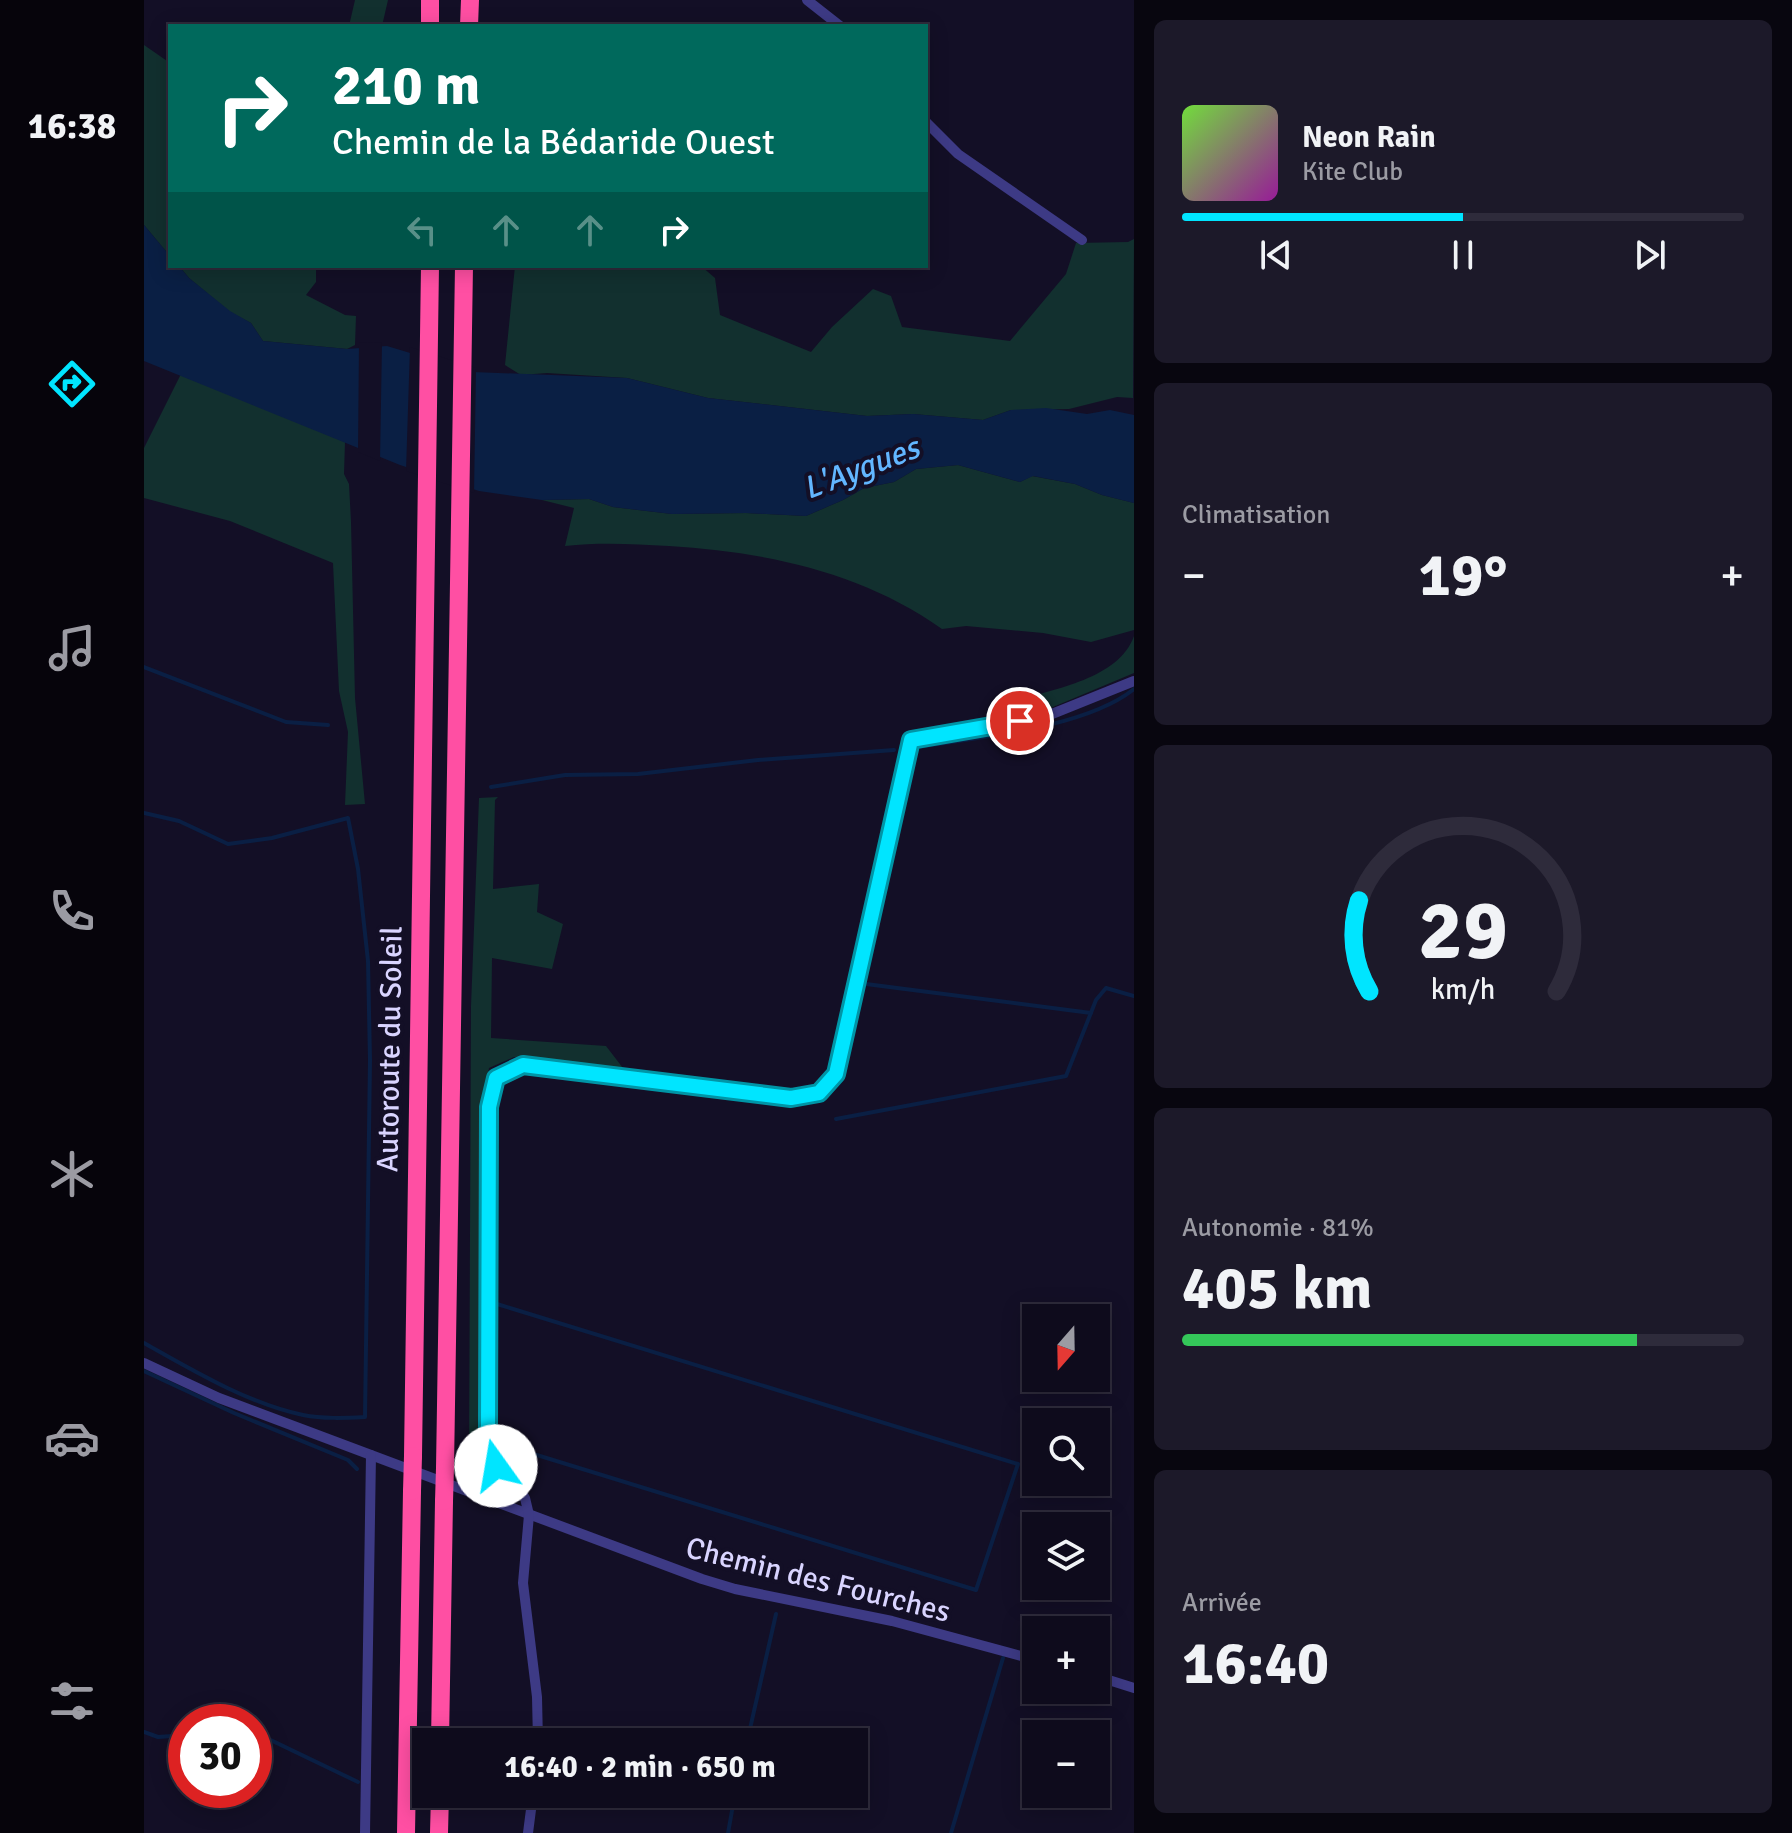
<!DOCTYPE html>
<html lang="fr">
<meta charset="utf-8">
<style>
body{margin:0;font-family:Signika,sans-serif;background:#1c1929;color:#f1f3f6;height:100vh;display:flex;flex-direction:column;font-size:30px;white-space:nowrap}
*{box-sizing:border-box;margin:0}
p{font-size:26px;color:#9b9ba3}
.icon{flex:none;width:44px;height:44px;fill:none;stroke:currentColor;stroke-width:2;stroke-linecap:round;stroke-linejoin:round}
.map{position:relative;flex:1;overflow:hidden}
.details{display:flex;flex-direction:column;gap:20px;padding:20px;background:#08060f;width:658px}
.details>*{flex:none}
.top-card{position:absolute;left:24px;top:24px;width:760px;height:244px;border-radius:0px;box-shadow:0 4px 20px #0003,0 0 0 2px #2e2b3b;background:#00695c;color:#fff;overflow:hidden}
.needle{width:52px;rotate:200deg}
.buttons{position:absolute;left:878px;top:1304px;display:grid;gap:16px}
.buttons a{display:grid;place-items:center;width:88px;height:88px;border-radius:0px;background:#0e0b1c;box-shadow:0 4px 20px #0003,0 0 0 2px #2e2b3b;font-size:40px}
.speed{position:absolute;left:24px;top:1704px;display:flex;gap:16px;font-size:40px;font-weight:700;text-align:center}
.speed>*{display:grid;place-content:center;width:104px;height:104px;border-radius:50%;background:#0e0b1c;box-shadow:0 4px 20px #0003,0 0 0 2px #2e2b3b;line-height:1}
.speed .limit{border:12px solid #d22;background:#fff;color:#111}
.pin{position:absolute;display:grid;place-items:center;width:68px;height:68px;color:#fff;margin:-34px;border:4px solid #fff;border-radius:50%;box-shadow:0 2px 8px #0007}
.me{position:absolute;width:88px;margin:-44px;rotate:347deg;stroke-linejoin:round;filter:drop-shadow(0 0 6px #0008)}
.turn{display:flex;align-items:center;gap:28px;height:168px;padding:0 32px;font-size:36px}
.turn .icon{width:104px;height:104px;stroke-width:2.5}
.turn b{display:block;font-size:56px;line-height:68px}
.lanes{display:flex;align-items:center;height:76px;padding:0 32px;background:#0003;justify-content:center;gap:40px;direction:ltr}
.lanes .off{opacity:.35}
.big{font-size:60px;font-weight:800;line-height:1.1}
.details .card{flex:1;display:flex;flex-direction:column;justify-content:center;gap:12px;min-width:0;padding:0 28px;border-radius:12px;background:#1c1929}
.details .dial{align-items:center;gap:0}
.dial svg{height:208px;overflow:visible;fill:none;stroke:#2e2b3b;stroke-width:7;stroke-linecap:round;text-anchor:middle}
.dial text{fill:#f1f3f6;stroke:none}
.song{display:flex;align-items:center;gap:24px}
.cover{width:96px;height:96px;border-radius:12px;background:linear-gradient(135deg,hsl(100 70% 55%),hsl(300 70% 35%))}
.played{height:8px;border-radius:4px;background:linear-gradient(90deg,#00e5ff 50%,#2e2b3b 50%)}
.keys{display:flex;justify-content:space-around;direction:ltr}
.heat{display:flex;justify-content:space-between;align-items:center;font-size:44px;direction:ltr}
.charge{height:12px;border-radius:6px;background:linear-gradient(90deg,#34c759 81%,#2e2b3b 0)}
.trip{position:absolute;left:268px;top:1728px;width:456px;height:80px;border-radius:0px;background:#0e0b1c;box-shadow:0 4px 20px #0003,0 0 0 2px #2e2b3b;font-weight:800;line-height:80px;text-align:center}
main{display:flex;flex:1;min-height:0}
.tab-bar{display:flex;flex-direction:column;width:144px;justify-content:space-around;align-items:center;background:#06040b;color:#9b9ba3}
.tab-bar .icon{width:56px;height:56px}
.tab-bar .active{color:#00e5ff}
.tab-bar b{font-size:36px;color:#f1f3f6}
.map>svg:first-child{display:block}
.green{fill:#12302f}
.water{fill:#0a1f44}
.pier{fill:#130f26}
.lines{fill:none;stroke-linecap:round;stroke-linejoin:round}
.stream{stroke:#0a1f44;stroke-width:4}
.minor{stroke:#3d3a85;stroke-width:10}
.motorway{stroke:#ff4fa3;stroke-width:18}
.motorway-bridge{stroke:#ff4fa3;stroke-width:18}
.route-casing{stroke:#0095a6;stroke-width:20}
.route{stroke:#00e5ff;stroke-width:14}
.labels{text-anchor:middle;dominant-baseline:central;stroke-width:8;stroke-linejoin:round;paint-order:stroke}
.street-label{font-size:30px;fill:#d9d4ff;stroke:#130f26}
.water-label{font-size:32px;font-style:italic;fill:#62b6ff;stroke:#130f26}
</style>
<main>
<nav class="tab-bar">
<b>16:38</b>
<svg class="icon active" aria-label="directions" viewBox="0 0 24 24"><path d="M12 3l9 9-9 9-9-9zM9 14v-3h6M13 9l2 2-2 2"/></svg>
<svg class="icon" aria-label="music" viewBox="0 0 24 24"><path d="M9 18V5l10-2v13"/><circle cx="6" cy="18" r="3"/><circle cx="16" cy="16" r="3"/></svg>
<svg class="icon" aria-label="phone" viewBox="0 0 24 24"><path d="M5 4h4l2 5-3 2q2 4 5 5l2-3 5 2v4C11 20 4 13 5 4z"/></svg>
<svg class="icon" aria-label="climate" viewBox="0 0 24 24"><path d="M12 3v18M4 7l16 10M4 17L20 7"/></svg>
<svg class="icon" aria-label="car" viewBox="0 0 24 24"><path d="M5 17H2v-5l4-1 3-4h7l3 4 3 1v5h-3M9 17h6M6 11h13"/><circle cx="7" cy="17" r="2"/><circle cx="17" cy="17" r="2"/></svg>
<svg class="icon" aria-label="filters" viewBox="0 0 24 24"><path d="M4 7h16M4 17h16"/><circle cx="9" cy="7" r="2"/><circle cx="15" cy="17" r="2"/></svg>
</nav>
<div class="map">
<svg width="990" height="1833" viewBox="0 0 990 1833">
<rect width="100%" height="100%" fill="#130f26"/>
<g class="green">
<polygon points="211,0 244,0 238,26 205,26"/>
<polygon points="0,45 26,63 26,256 0,225"/>
<polygon points="990,239 989,398 973,397 925,409 867,410 839,420 769,414 723,416 564,398 483,378 403,373 377,375 361,365 371,266 557,266 571,278 576,315 667,352 688,327 729,289 747,296 758,327 866,341 922,274 932,243 984,242"/>
<polygon points="35,266 172,266 172,282 162,295 201,315 212,316 211,345 203,349 119,341 107,323 86,312 45,278"/>
<polygon points="37,374 201,442 200,474 205,484 207,522 211,698 221,804 201,805 204,732 195,691 189,563 86,521 0,498 0,448"/>
<path d="M814,465L876,482L888,476L931,484L958,495L990,503V630L947,642L899,633L822,626L798,629C718,572 622,552 525,546C490,544 456,542 421,546L430,508L398,500L445,499L469,507L528,514L602,513L662,516L699,500L720,488L750,482L772,469Z"/>
<path d="M990,636V673L897,712L871,701C909,689 975,679 990,636Z"/>
<polygon points="354,797 351,800 349,889 395,884 393,912 419,924 408,969 348,958 347,1038 462,1046 479,1068 370,1057 345,1068 340,1096 337,1441 346,1468 337,1479 325,1466 327,1006 335,798"/>
</g>
<polygon class="water" points="0,225 26,256 26,266 35,266 45,278 86,311 107,323 119,341 203,349 243,346 329,372 483,378 564,398 723,416 769,414 839,420 867,410 902,408 943,414 966,410 990,415 990,503 958,495 931,484 889,476 876,482 814,465 772,469 750,482 720,488 699,500 662,516 602,513 528,514 469,507 445,499 398,500 335,491 256,465 0,361"/>
<g class="pier">
<polygon points="238,342 236,461 214,452 215,343"/>
<polygon points="266,347 332,368 330,493 262,471"/>
</g>
<g class="lines">
<g class="stream">
<polyline points="0,667 142,722 184,725"/>
<path d="M769,748C832,737 940,729 990,689"/>
<polyline points="347,787 421,775 494,774 614,760 750,750"/>
<path d="M0,813L35,821L84,844L128,838L204,818L214,869L224,961L226,1060L221,1417C201,1418 179,1419 159,1415C105,1404 48,1370 0,1343"/>
<polyline points="722,984 947,1013"/>
<polyline points="692,1119 922,1076 952,1000 962,988 990,996"/>
<polyline points="353,1304 874,1464 832,1590 357,1444"/>
<polyline points="0,1371 90,1413 204,1460 213,1469"/>
<polyline points="0,1732 14,1737 42,1735"/>
<polyline points="110,1732 214,1782"/>
<polyline points="603,1742 632,1614"/>
<polyline points="584,1833 591,1794"/>
<polyline points="807,1833 859,1658"/>
</g>
<g class="minor">
<polyline points="663,0 696,26"/>
<polyline points="782,122 814,154 938,240"/>
<polyline points="0,1363 75,1398 558,1579 591,1589 748,1621 892,1660"/>
<path d="M329,1494C343,1483 351,1472 354,1454"/>
<polyline points="952,1676 990,1688"/>
<polyline points="394,1742 393,1697 379,1583 385,1515 381,1498 354,1454 344,1430 345,1107 352,1078 379,1065 647,1098 675,1093 692,1074 767,740 903,716 990,681"/>
<polyline points="221,1833 227,1455"/>
<polyline points="384,1833 389,1794"/>
</g>
<g class="motorway">
<polyline points="286,26 286,0"/>
<polyline points="325,26 326,0"/>
<polyline points="269,1456 286,266"/>
<polyline points="301,1468 320,266"/>
<polyline points="296,1742 300,1501"/>
<polyline points="262,1833 268,1491"/>
<polyline points="295,1833 296,1794"/>
</g>
<g class="motorway-bridge">
<polyline points="268,1491 269,1456"/>
<polyline points="300,1501 301,1468"/>
</g>
</g>
<g class="lines">
<g class="route-casing">
<polyline id="route" points="352,1466 354,1454 344,1430 345,1107 352,1078 379,1065 647,1098 675,1093 692,1074 767,740 876,721"/>
</g>
<use href="#route" class="route"/>
</g>
<g class="labels">
<g class="street-label">
<text transform="translate(246 1049) rotate(-89)">Autoroute du Soleil</text>
<text transform="translate(674 1580) rotate(14)">Chemin des Fourches</text>
</g>
<g class="water-label">
<text transform="translate(717 468) rotate(-21)">L'Aygues</text>
</g>
</g>
</svg>
<div class="buttons">
<a><svg class="needle" viewBox="-14 -14 28 28"><path d="M0-13l5 13h-10z" fill="#e53935"/><path d="M0 13l5-13h-10z" fill="#9b9ba3"/></svg></a>
<a><svg class="icon" aria-label="search" viewBox="0 0 24 24"><circle cx="10" cy="10" r="6"/><path d="M15 15l6 6"/></svg></a>
<a><svg class="icon" aria-label="layers" viewBox="0 0 24 24"><path d="M12 4l9 5-9 5-9-5zM3 14l9 5 9-5"/></svg></a>
<a>+</a>
<a>−</a>
</div>
<div class="speed"><div class="limit">30</div></div>
<div class="pin" style="left:876px;top:721px;background:#d93025"><svg class="icon" aria-label="arrive" viewBox="0 0 24 24"><path d="M6 21V4h12l-3 4 3 4H6"/></svg></div>
<svg class="me" style="left:352px;top:1466px" viewBox="-20 -20 40 40"><circle r="19" fill="#fff"/><path d="M0-13L10 11 0 6-10 11z" fill="#00e5ff"/></svg>
<div class="trip">16:40 · 2 min · 650 m</div>
<div class="top-card">
<div class="turn"><svg class="icon" aria-label="right" viewBox="0 0 24 24"><path d="M7 20v-9h11M14 6l5 5-5 5"/></svg><div><b>210 m</b>Chemin de la Bédaride Ouest</div></div>
<div class="lanes"><svg class="icon off" aria-label="left" viewBox="0 0 24 24"><path d="M17 20v-9H6M10 6l-5 5 5 5"/></svg><svg class="icon off" aria-label="ahead" viewBox="0 0 24 24"><path d="M12 20V5M6 11l6-6 6 6"/></svg><svg class="icon off" aria-label="ahead" viewBox="0 0 24 24"><path d="M12 20V5M6 11l6-6 6 6"/></svg><svg class="icon" aria-label="right" viewBox="0 0 24 24"><path d="M7 20v-9h11M14 6l5 5-5 5"/></svg></div>
</div>
</div>
<section class="details">
<div class="card">
<div class="song"><i class="cover"></i><div><b>Neon Rain</b><p>Kite Club</p></div></div>
<div class="played"></div>
<div class="keys"><svg class="icon" aria-label="previous" viewBox="0 0 24 24"><path d="M18 5L8 12l10 7zM5 5v14"/></svg><svg class="icon" aria-label="pause" viewBox="0 0 24 24"><path d="M8 5v14M16 5v14"/></svg><svg class="icon" aria-label="next" viewBox="0 0 24 24"><path d="M6 5l10 7-10 7zM19 5v14"/></svg></div>
</div>
<div class="card"><p>Climatisation</p>
<div class="heat"><a>−</a><b class="big">19°</b><a>+</a></div>
</div>
<div class="card dial"><svg viewBox="0 0 100 80">
<path d="M14 69A42 42 0 1 1 86 69"/>
<path d="M14 69A42 42 0 0 1 10 34" stroke="#00e5ff"/>
<text x="50" y="56" font-size="32" font-weight="700">29</text>
<text x="50" y="72" font-size="11">km/h</text>
</svg></div>
<div class="card"><p>Autonomie · 81%</p><b class="big">405 km</b><div class="charge"></div></div>
<div class="card"><p>Arrivée</p><b class="big">16:40</b></div>
</section>
</main>
